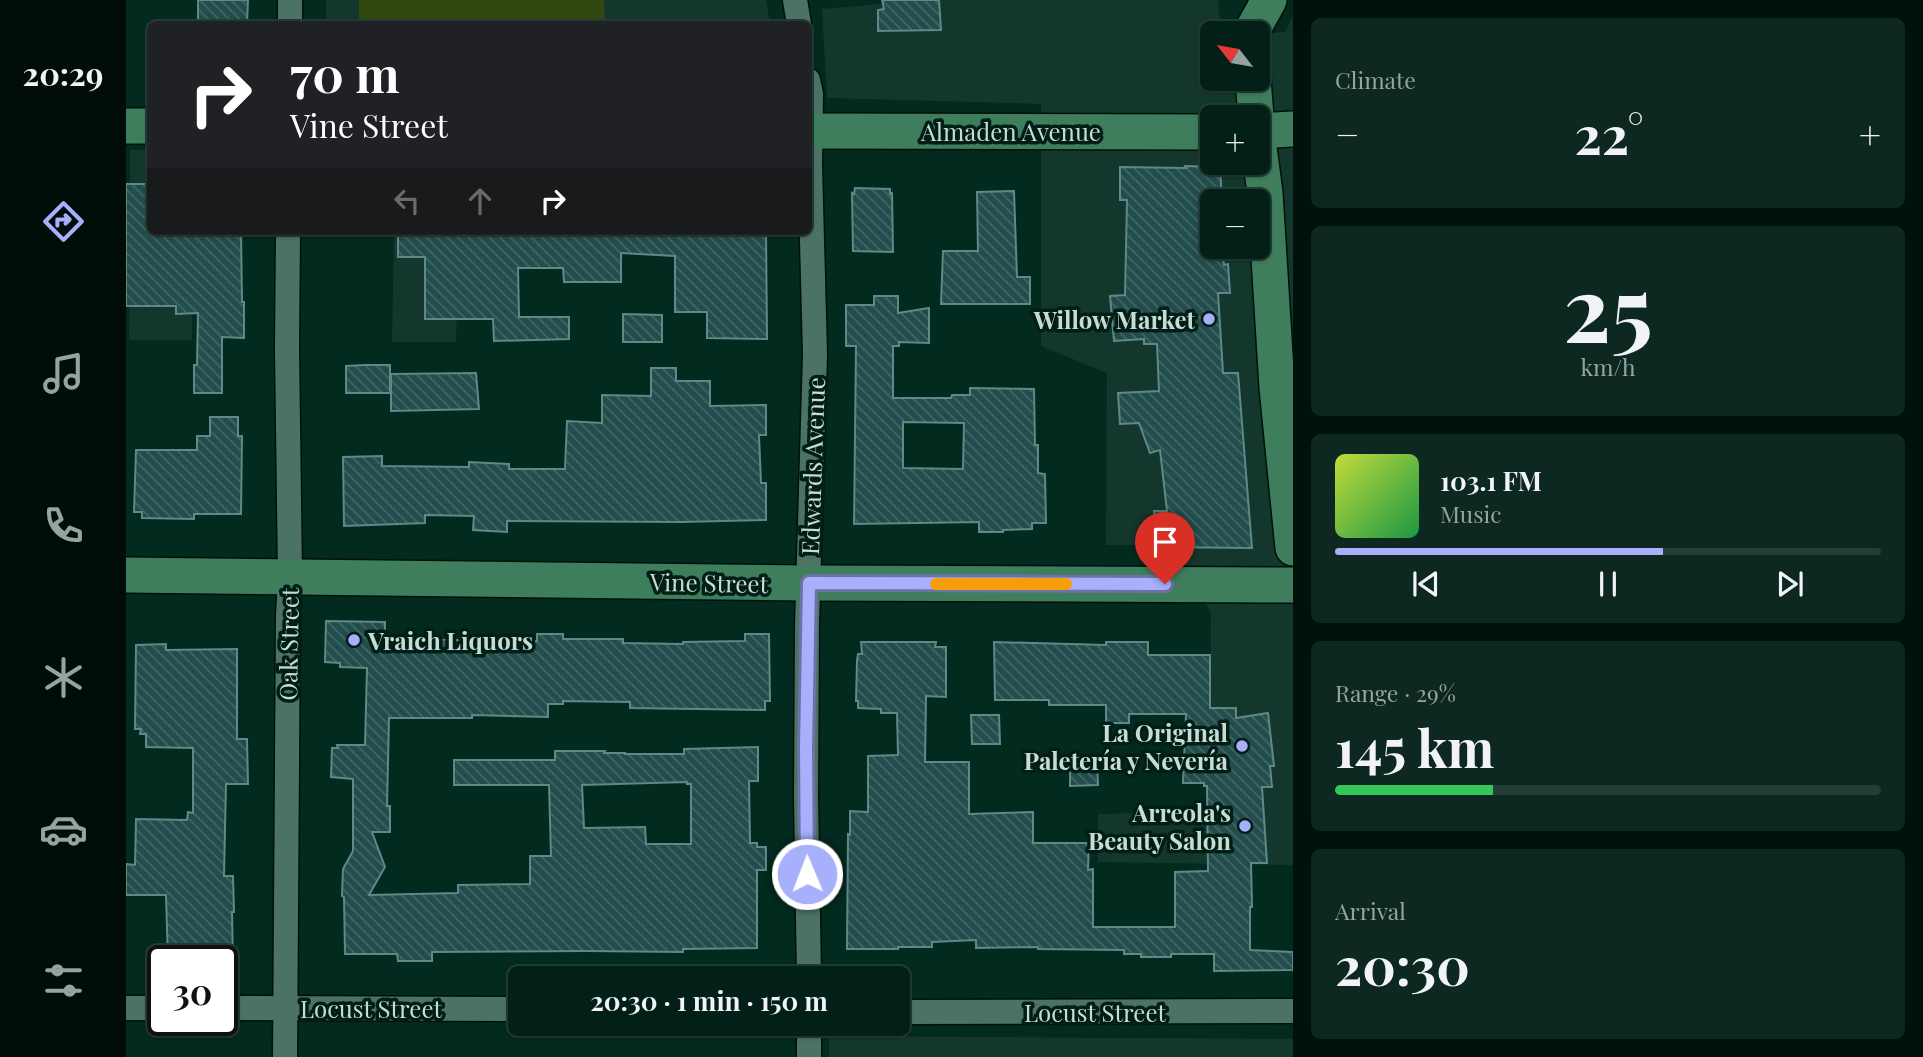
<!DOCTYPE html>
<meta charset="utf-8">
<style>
body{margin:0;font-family:"Playfair Display",serif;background:#0c2820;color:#f1f3f6;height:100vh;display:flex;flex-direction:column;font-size:26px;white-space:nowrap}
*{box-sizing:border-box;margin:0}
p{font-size:23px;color:#96a3a1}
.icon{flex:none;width:38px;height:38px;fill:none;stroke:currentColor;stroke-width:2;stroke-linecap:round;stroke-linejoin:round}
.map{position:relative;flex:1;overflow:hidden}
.side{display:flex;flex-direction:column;gap:18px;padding:18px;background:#01120d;width:630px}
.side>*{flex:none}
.top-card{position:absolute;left:21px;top:21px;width:665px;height:214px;border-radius:10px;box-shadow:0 2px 5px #0004,0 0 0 2px #233e36;background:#202124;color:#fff;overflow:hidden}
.needle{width:46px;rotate:301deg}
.fabs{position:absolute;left:1074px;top:21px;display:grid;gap:14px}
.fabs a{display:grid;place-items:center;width:70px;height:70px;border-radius:10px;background:#022017;box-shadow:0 2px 5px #0004,0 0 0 2px #233e36;font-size:35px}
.speed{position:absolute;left:21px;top:945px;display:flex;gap:14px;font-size:35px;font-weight:700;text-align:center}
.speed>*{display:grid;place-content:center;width:91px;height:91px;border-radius:50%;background:#022017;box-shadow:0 2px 5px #0004,0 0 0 2px #233e36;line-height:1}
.speed .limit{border:4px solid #111;border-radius:10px;background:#fff;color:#111}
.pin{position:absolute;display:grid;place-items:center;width:60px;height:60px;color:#fff;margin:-72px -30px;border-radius:50% 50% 50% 0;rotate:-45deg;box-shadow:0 0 7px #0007}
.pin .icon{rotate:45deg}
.me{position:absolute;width:77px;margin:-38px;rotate:359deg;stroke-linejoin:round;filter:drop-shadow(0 0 5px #0008)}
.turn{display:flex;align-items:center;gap:24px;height:147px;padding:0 28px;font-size:32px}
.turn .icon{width:91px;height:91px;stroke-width:2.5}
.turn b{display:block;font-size:49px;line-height:60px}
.lanes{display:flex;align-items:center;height:66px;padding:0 28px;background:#0003;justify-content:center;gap:35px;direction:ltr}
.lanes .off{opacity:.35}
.big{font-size:52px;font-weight:700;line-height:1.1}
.side .card{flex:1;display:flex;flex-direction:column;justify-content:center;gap:10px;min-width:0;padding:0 24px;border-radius:10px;background:#0c2820}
.side .dial{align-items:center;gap:0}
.dial b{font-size:91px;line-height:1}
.song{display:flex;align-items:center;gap:21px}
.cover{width:84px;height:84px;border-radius:10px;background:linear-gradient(135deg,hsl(70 70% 55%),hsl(140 70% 35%))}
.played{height:7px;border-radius:4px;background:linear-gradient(90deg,#a8b0fc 60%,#233e36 60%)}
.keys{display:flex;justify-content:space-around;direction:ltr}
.heat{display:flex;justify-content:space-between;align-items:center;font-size:38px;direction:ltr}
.charge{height:10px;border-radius:5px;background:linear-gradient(90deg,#34c759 29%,#233e36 0)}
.trip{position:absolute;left:382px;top:966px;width:402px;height:70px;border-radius:10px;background:#022017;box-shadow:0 2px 5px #0004,0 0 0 2px #233e36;font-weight:700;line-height:70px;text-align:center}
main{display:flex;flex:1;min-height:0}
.tab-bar{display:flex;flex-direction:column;width:126px;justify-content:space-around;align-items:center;background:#010d09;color:#96a3a1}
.tab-bar .icon{width:49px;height:49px}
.tab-bar .current{color:#a8b0fc}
.tab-bar b{font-size:32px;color:#f1f3f6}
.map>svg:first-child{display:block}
.built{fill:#13372d;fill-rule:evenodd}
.grass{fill:#32460f}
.building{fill:url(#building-back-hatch);stroke:#5d8987;stroke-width:2;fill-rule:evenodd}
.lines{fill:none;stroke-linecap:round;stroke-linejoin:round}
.minor-casing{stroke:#00110a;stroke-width:27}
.secondary-casing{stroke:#00110a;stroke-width:38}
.minor{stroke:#4c7265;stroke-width:24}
.secondary{stroke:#3e7e5c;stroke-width:35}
.route-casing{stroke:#6d72a4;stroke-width:18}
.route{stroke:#a8b0fc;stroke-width:12}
.slow{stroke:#f59e0b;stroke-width:12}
.poi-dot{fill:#a8b0fc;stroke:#021f17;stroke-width:2.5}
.labels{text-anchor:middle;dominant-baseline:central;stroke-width:7;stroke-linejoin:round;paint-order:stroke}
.street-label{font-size:24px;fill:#c8dcd4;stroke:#021f17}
.poi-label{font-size:24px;font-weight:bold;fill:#c8dcd4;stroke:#021f17;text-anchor:end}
</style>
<main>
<nav class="tab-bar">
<b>20:29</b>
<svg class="icon current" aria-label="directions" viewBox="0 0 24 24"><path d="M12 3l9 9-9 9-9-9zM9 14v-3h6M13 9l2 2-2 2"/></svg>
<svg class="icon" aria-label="music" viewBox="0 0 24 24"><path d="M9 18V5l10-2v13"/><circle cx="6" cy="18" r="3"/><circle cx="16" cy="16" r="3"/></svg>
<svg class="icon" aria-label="phone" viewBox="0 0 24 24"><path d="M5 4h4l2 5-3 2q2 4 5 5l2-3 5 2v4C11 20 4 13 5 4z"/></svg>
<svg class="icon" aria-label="climate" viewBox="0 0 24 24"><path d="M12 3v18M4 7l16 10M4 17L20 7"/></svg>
<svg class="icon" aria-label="car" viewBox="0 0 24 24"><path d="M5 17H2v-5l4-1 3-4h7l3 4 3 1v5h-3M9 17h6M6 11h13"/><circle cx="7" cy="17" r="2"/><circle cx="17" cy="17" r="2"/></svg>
<svg class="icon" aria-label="filters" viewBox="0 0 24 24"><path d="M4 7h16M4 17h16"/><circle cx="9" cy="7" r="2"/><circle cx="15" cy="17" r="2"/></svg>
</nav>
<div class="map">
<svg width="1167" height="1057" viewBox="0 0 1167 1057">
<defs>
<pattern id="building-back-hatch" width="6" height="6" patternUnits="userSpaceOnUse" patternTransform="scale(1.75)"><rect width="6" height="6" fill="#224d4c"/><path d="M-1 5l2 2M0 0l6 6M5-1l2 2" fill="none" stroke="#416665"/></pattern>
</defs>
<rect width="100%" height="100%" fill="#022a1f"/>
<g class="built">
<polygon points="200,0 640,0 644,24 200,24"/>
<path d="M800,0H1092L1095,33H1087V79H1132V34L1159,32L1167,16V865L972,862V814L1084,811L1085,613L1045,545H980L981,373L915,346V104L701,98L696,9ZM1087,117H1132V163H1087ZM1087,201H1132V247H1087Z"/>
<polygon points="4,150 24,150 24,231 67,231 66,340 3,340"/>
<polygon points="268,231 333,231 330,342 266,342"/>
<polygon points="703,1036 1167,1039 1167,1057 703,1057"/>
</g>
<polygon class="grass" points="233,0 478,0 479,24 233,24"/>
<g class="building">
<polygon points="72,0 122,0 121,24 72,24"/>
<polygon points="756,0 813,0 815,30 752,31 752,10 758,9"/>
<polygon points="1059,166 1094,167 1096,200 1087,201 1087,247 1096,247 1098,265 1102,264 1104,293 1092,293 1097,373 1112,373 1126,548 1031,547 1028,511 1041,511 1034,450 1024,453 1013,423 994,424 992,393 1033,391 1031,344 1018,344 1018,339 988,341 984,296 999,295 1001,200 994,200 994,167 1060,168"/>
<polygon points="0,184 24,184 24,231 115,231 116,302 118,302 118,338 96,337 96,393 68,393 68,365 71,365 72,313 50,314 50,306 0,306"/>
<polygon points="729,188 764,189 764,194 766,193 767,252 727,251 726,193 728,194"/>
<polygon points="888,191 891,277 904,277 904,304 815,304 817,251 852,251 851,192"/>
<polygon points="272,231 640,231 641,339 581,338 581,312 549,312 549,256 495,253 495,282 438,282 437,268 392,268 393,317 443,317 443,339 368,341 367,319 299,319 299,257 272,257"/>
<path d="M748,296H772V313L803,308V343L773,342V346H767V398H825L826,395H844V388L908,389L909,445H912V473L919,474L920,523H906V529L877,530V532H853V522L728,524L730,346H720V305H748ZM777,422L838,423L837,469L777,468Z"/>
<polygon points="497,314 536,315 536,342 497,342"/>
<polygon points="239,365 264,365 264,393 220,393 220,366"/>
<polygon points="525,368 550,368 550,381 584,381 584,406 640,405 640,435 633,435 635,483 640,483 640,520 556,522 381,521 381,532 347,530 348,516 299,515 299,523 218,526 217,457 256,456 256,466 343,467 343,462 383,464 383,469 439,469 441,421 476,423 476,395 525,396"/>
<polygon points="350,373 353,409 265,411 265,374"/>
<polygon points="84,417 112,417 112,436 116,436 115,514 68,514 68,519 16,518 16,512 8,512 10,450 71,450 71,436 84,436"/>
<path d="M200,621L259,622V639L411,641V634H437V639H497V643L557,644V642L619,641V634H643L644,701H639V710L504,708V702L437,701V704H422V717L346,715V718H263L261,806H264V832H246L259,867L243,895L332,893V885L404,884V856H425L423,785H328V760H429V751H479L478,753H499V754H558V749L632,747V781H623L624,843H631V847H640V870H631V948L557,949V952L461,951L306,952V961H272L271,954H219L218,897L216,896L217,869L227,851V779L205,777L206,748H212L211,745H239L241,668L214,667V663L199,662ZM561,782V784H565V844H520L519,827L458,828L456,785Z"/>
<polygon points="735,642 810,642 809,647 820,647 820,697 800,696 799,762 843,762 843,814 907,812 907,843 963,843 962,870 967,869 967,927 1049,927 1049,872 1082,871 1081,786 1078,786 1078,783 1057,783 1060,714 1003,714 1003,723 980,723 980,705 923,705 923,700 869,700 868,642 980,645 980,642 1022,642 1022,655 1084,655 1084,708 1110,708 1110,718 1142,713 1148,766 1144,766 1146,787 1136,787 1141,863 1125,863 1126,907 1124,907 1124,950 1167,952 1167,970 1088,971 1088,954 1045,954 1045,957 1015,957 1015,954 998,954 998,950 912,949 912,947 850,948 850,940 806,942 806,947 772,947 772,949 721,949 722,834 724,835 724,811 742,812 742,756 772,755 771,713 755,713 755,709 732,708 732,701 730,701 731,661 732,654 736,654"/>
<polygon points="40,644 40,650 111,649 111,739 121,739 122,784 100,784 98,876 107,876 108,912 106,912 107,961 42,961 40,895 0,895 0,864 9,865 10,819 61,820 62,812 67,813 67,748 20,747 20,734 14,734 15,729 9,729 10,645"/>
<polygon points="845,715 873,715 874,744 846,744"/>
<polygon points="944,758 971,758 972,785 944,786"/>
</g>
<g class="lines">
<g class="minor-casing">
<g id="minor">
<polyline points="669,0 673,24"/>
<polyline points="164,24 164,0"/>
<polyline points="682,80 685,94 684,165 689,354 681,626 680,797 683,978"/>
<polyline points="0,1008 37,1008"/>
<polyline points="96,1008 394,1009"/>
<polyline points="772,1012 1167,1011"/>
<polyline points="159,1057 162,616 164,576 161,349 162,231"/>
<polyline points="683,1057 683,1024"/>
</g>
</g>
<g class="secondary-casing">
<g id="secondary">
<polyline points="1126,31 1143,0"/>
<polyline points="1127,79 1130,117"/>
<polyline points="0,126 24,126"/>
<polyline points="682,131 1087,132"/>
<polyline points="1132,131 1167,129"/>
<polyline points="1132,140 1139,193 1151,387 1167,548"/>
<polyline points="0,575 683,583 1167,585"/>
</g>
</g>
<use href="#minor" class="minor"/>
<use href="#secondary" class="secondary"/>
</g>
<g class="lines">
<g class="route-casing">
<polyline id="route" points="681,874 680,748 683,583 1039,584"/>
</g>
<use href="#route" class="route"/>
<polyline class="slow" points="810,584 940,584"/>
</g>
<g class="poi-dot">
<circle cx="1083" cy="319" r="7"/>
<circle cx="228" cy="640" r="7"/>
<circle cx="1116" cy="746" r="7"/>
<circle cx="1119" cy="826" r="7"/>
</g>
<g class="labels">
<g class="street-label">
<text x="885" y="131">Almaden Avenue</text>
<text transform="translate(686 466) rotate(-88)">Edwards Avenue</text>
<text transform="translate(583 582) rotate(1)">Vine Street</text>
<text transform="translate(162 644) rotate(-89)">Oak Street</text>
<text x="245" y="1008">Locust Street</text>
<text x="969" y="1012">Locust Street</text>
</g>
<g class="poi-label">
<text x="1069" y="319">Willow Market</text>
<text x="242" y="640" text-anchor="start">Vraich Liquors</text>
<text x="1102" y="732">La Original<tspan x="1102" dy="28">Paletería y Nevería</tspan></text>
<text x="1105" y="812">Arreola's<tspan x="1105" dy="28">Beauty Salon</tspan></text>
</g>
</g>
</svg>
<div class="fabs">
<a><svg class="needle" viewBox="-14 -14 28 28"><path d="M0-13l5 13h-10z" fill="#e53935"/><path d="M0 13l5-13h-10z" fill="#96a3a1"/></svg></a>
<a>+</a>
<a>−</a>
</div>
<div class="speed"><div class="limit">30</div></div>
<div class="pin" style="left:1039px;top:584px;background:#d93025"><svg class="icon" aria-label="arrive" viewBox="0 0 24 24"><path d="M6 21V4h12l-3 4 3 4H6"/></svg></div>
<svg class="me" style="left:681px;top:874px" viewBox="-20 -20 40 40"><circle r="17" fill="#a8b0fc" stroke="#fff" stroke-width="3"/><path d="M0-11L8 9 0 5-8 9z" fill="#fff"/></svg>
<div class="trip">20:30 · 1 min · 150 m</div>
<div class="top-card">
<div class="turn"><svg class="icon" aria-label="right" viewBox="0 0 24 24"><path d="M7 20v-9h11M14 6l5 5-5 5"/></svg><div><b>70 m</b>Vine Street</div></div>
<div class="lanes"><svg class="icon off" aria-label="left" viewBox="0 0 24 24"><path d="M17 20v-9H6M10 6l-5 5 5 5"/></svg><svg class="icon off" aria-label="ahead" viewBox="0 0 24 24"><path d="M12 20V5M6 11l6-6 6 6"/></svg><svg class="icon" aria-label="right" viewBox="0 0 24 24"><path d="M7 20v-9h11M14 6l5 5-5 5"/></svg></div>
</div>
</div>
<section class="side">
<div class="card"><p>Climate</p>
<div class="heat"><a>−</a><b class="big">22°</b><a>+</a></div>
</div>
<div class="card dial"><b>25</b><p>km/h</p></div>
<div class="card">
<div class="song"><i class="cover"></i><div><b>103.1 FM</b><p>Music</p></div></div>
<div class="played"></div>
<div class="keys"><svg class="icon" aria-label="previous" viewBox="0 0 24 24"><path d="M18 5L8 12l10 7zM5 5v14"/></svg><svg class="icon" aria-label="pause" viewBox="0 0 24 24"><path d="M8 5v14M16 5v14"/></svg><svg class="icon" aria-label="next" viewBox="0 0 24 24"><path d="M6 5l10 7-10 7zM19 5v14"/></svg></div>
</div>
<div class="card"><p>Range · 29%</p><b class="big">145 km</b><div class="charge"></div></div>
<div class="card"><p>Arrival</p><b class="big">20:30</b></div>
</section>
</main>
